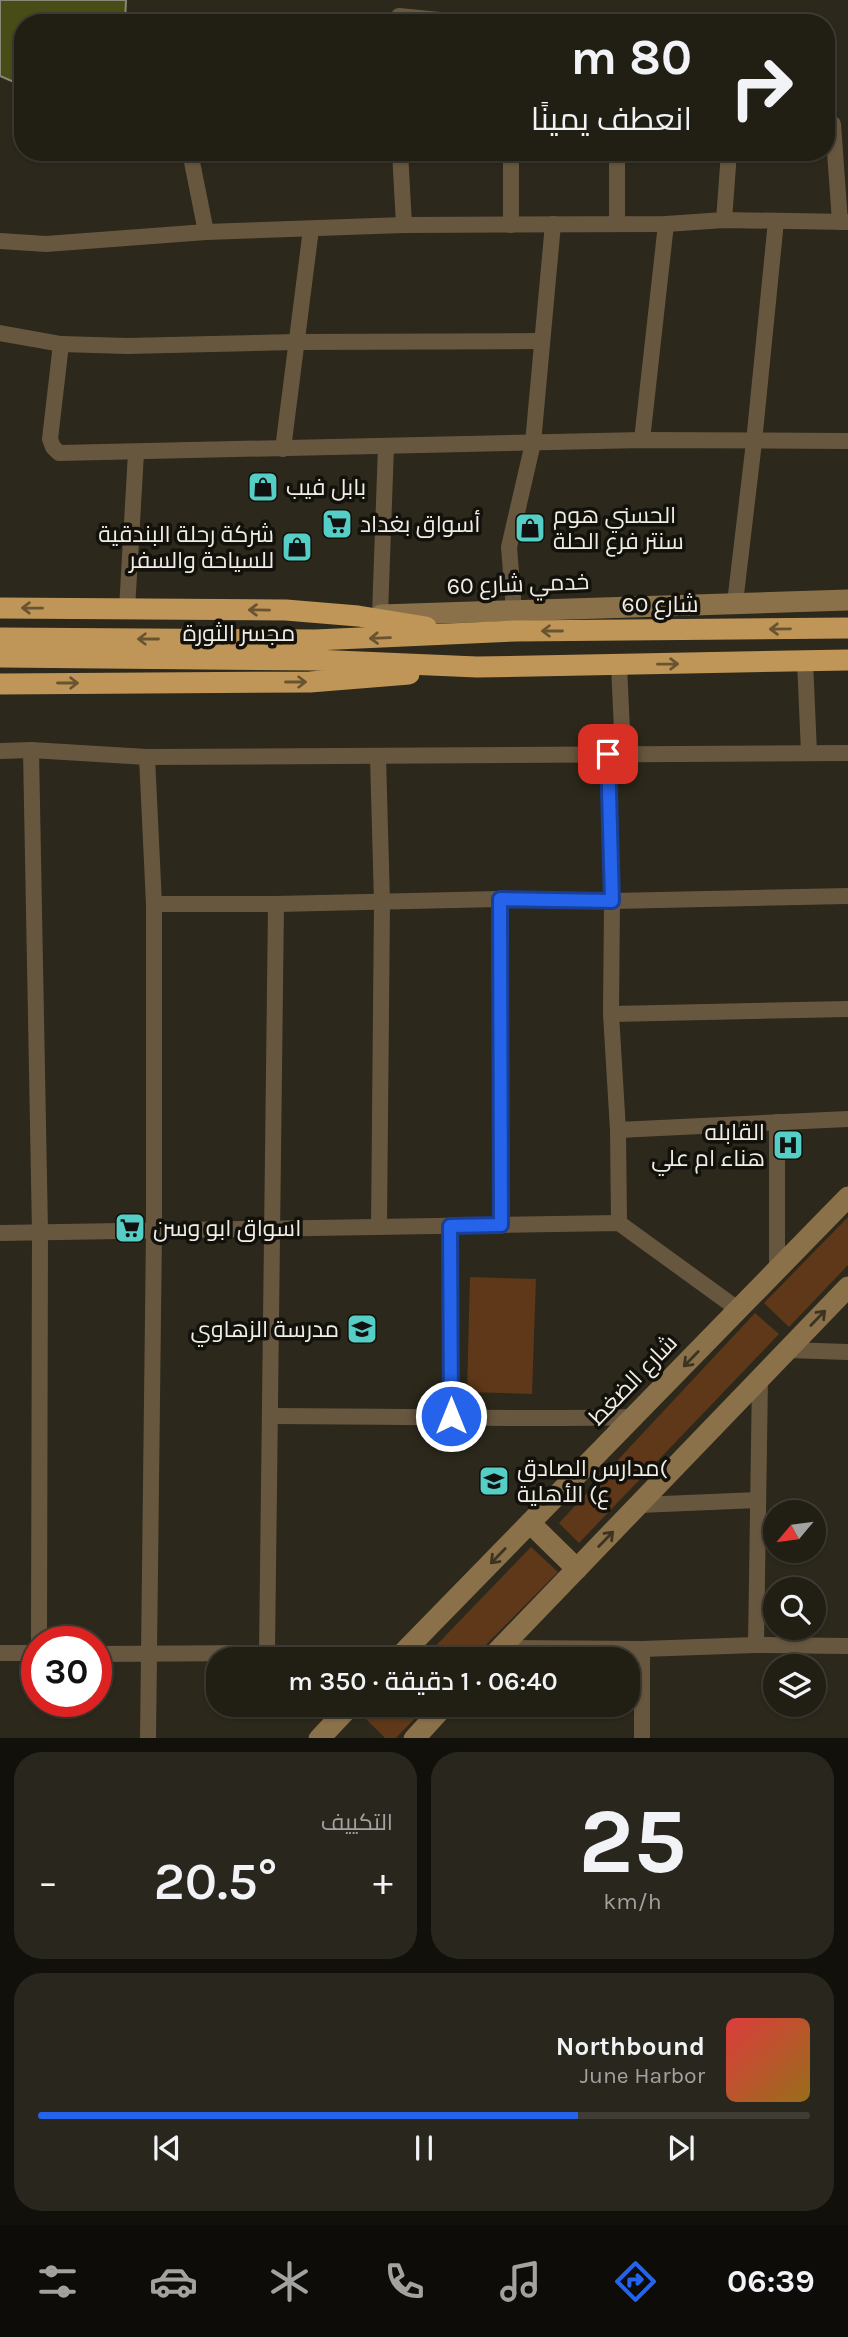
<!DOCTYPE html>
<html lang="ar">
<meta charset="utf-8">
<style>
body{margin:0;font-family:Karla,Cairo,sans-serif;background:#29271d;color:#f1f3f6;direction:rtl;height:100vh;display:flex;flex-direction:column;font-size:26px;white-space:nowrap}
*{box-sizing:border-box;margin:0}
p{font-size:23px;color:#a2a2a0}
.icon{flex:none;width:38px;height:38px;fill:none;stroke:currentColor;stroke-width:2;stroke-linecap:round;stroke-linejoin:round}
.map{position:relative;height:1738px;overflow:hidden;direction:ltr}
.side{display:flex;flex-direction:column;gap:14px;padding:14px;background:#12100b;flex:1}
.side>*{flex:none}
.hud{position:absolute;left:14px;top:14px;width:821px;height:147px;border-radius:28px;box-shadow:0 2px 5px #0004,0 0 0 2px #3e3c34;direction:rtl;background:#211e14;color:#f1f3f6;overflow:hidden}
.needle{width:46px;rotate:241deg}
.fabs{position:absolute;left:763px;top:1500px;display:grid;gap:14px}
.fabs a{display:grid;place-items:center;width:63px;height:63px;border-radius:50%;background:#211e14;box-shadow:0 2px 5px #0004,0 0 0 2px #3e3c34;font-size:35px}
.speed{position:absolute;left:21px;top:1626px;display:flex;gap:14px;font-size:35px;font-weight:700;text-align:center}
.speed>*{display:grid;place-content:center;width:91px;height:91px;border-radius:50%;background:#211e14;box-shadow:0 2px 5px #0004,0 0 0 2px #3e3c34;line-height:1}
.speed .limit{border:10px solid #d22;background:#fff;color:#111}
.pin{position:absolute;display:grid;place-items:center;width:60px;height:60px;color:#fff;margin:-30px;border-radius:14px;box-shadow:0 4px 10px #0006}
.me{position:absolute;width:77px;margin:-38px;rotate:0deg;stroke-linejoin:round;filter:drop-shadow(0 0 5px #0008)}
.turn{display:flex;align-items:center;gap:24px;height:147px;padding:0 28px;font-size:32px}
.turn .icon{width:91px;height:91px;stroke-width:2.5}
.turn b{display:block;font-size:49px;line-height:60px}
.big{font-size:52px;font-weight:600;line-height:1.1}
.side .widget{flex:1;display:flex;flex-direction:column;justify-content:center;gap:10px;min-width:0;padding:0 24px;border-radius:28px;background:#29271d}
.side .dial{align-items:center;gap:0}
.dial b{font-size:91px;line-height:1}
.song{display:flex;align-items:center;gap:21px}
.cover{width:84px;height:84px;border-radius:10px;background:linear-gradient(135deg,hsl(0 70% 55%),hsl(40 70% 35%))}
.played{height:7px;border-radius:4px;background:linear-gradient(90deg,#2563eb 70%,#3e3c34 70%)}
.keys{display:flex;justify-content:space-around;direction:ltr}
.heat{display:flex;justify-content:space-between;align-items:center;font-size:38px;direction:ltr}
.side .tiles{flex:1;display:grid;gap:14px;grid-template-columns:1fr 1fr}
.widget:last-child{grid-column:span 2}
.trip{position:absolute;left:206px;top:1647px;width:434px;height:70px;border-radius:28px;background:#211e14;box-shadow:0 2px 5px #0004,0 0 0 2px #3e3c34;font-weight:600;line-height:70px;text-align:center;direction:rtl}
.dock{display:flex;height:112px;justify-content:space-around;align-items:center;background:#0d0c08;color:#a2a2a0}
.dock .icon{width:49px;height:49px}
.dock .current{color:#2563eb}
.dock b{font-size:32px;color:#f1f3f6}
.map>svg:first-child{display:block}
.green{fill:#5e3818}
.building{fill:#484d17;stroke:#868878;stroke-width:2}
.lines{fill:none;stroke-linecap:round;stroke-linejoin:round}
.street{stroke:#68573f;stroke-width:16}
.secondary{stroke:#8b714a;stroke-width:21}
.highway{stroke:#bf9658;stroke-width:21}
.oneway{stroke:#695432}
.oneway2{stroke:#3d3321}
.route-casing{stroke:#184099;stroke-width:18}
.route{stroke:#2563eb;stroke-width:12}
.labels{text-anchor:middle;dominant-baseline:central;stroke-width:7;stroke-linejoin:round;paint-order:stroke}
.poi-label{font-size:23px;fill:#efede4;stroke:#13110b;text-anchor:start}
.street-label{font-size:23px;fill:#efede4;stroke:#13110b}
</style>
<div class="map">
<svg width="848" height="1739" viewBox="0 0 848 1739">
<rect width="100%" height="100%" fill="#2c281b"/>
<g class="green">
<polygon points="848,1217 848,1265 789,1327 764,1303"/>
<polygon points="470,1277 536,1279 532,1394 467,1392"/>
<polygon points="755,1313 779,1334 579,1543 559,1523"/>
<polygon points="531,1547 558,1572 472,1659 423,1659"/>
<polygon points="379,1705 379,1704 428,1705 395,1739 385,1738 365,1718"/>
</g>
<polygon class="building" points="0,0 126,0 125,23 23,23 23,86 0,76"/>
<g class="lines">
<g class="street">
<polyline points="399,16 471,23"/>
<polyline points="833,124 840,222"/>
<polyline points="190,152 206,232"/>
<polyline points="400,152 404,225"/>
<polyline points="617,152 617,224"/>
<polyline points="92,153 98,152"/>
<polyline points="724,220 729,152"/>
<polyline points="511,225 511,152"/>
<polyline points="0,241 46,244 206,232 404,225 666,224 724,220 848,222"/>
<polyline points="0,333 61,344 127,346 296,342 542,341"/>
<polyline points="61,344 50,439 53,447 59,453 642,440 848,441"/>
<polyline points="642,440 666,224"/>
<polyline points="283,449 311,229"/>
<polyline points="735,603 754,442 776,221"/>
<polyline points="127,609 136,453"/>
<polyline points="514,611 509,547 533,443 553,224"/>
<polyline points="380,615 386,446"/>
<polyline points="805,661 809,753"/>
<polyline points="619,665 623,753"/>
<polyline points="31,750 40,1232 39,1642"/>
<polyline points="0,751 31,750 147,757 848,753"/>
<polyline points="608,754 612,901 611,1014 618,1130 619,1223"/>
<polyline points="147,757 154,904 154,1231 148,1739"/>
<polyline points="378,757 382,902 379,1227"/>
<polyline points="500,899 501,1225"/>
<polyline points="154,904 276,904 500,899 612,901 848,896"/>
<polyline points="611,1014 848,1009"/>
<polyline points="777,1122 777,1270"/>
<polyline points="618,1130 848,1119"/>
<polyline points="450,1226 451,1416"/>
<polyline points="0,1233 619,1223 739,1310"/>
<polyline points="788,1350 848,1352"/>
<path d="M270,1416C391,1416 513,1420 634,1417"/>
<polyline points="639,1505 758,1500"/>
<polyline points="756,1645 760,1378"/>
<polyline points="501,1648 642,1649 756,1645 848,1646"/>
<polyline points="0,1653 37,1653"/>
<polyline points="267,1653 276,904"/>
<polyline points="96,1654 267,1653 274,1659"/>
<polyline points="325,1704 340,1717"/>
<polyline points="642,1739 642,1649"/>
</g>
<g class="secondary">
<polyline points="381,615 848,600"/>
<polyline points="530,1523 577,1569"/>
<polyline points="397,1659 848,1197"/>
<polyline points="490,1659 848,1287"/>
<polyline points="319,1739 352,1704"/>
<polyline points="414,1739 446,1704"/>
</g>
<g class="highway">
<polyline points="0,608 286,610 358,616 426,627"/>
<polyline points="0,638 315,640 516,631 848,628"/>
<polyline points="0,657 314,660 477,667 848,660"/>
<polyline points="0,684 310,682 409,674"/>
</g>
</g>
<defs><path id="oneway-shaft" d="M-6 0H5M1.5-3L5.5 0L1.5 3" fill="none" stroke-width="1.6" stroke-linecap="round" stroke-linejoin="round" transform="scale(1.75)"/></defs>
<g class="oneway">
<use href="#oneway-shaft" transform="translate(32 608) rotate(-179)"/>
<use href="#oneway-shaft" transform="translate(259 610) rotate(-179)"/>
<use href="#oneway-shaft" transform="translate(780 629) rotate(179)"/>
<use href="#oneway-shaft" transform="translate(552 631) rotate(180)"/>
<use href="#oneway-shaft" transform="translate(380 638) rotate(178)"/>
<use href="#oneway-shaft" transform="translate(148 639) rotate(-180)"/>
<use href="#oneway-shaft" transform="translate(668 664) rotate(-1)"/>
<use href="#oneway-shaft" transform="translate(296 682)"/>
<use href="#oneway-shaft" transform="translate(68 683)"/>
</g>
<g class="oneway2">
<use href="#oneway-shaft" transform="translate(818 1318) rotate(-46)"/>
<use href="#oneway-shaft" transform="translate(691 1359) rotate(134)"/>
<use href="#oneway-shaft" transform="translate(606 1539) rotate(-46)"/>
<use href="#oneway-shaft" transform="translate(498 1556) rotate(134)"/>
</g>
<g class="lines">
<g class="route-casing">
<polyline id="route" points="451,1416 450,1226 501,1225 500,899 612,901 608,754"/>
</g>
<use href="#route" class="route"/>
</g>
<defs>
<g id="shop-square" transform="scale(1.575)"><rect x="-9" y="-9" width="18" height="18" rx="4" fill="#55cec6" stroke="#13110b"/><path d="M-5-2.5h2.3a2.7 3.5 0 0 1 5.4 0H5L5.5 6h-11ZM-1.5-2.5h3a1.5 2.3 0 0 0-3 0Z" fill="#111"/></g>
<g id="supermarket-square" transform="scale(1.575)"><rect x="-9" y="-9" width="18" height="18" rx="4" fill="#55cec6" stroke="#13110b"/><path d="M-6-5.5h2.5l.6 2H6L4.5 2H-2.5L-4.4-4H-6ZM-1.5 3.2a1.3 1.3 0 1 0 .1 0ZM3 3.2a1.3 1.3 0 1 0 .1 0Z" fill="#111"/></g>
<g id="hospital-square" transform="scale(1.575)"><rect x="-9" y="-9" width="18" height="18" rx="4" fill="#55cec6" stroke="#13110b"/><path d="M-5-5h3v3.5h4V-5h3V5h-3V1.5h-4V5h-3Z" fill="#111"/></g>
<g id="school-square" transform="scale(1.575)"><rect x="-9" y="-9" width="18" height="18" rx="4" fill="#55cec6" stroke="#13110b"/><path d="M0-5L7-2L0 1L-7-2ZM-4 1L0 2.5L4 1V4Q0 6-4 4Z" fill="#111"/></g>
</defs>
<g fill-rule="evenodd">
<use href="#shop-square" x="263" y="487"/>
<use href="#supermarket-square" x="337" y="524"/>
<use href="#shop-square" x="530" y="528"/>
<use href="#shop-square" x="297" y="547"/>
<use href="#hospital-square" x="788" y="1145"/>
<use href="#supermarket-square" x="130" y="1228"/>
<use href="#school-square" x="362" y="1329"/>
<use href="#school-square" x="494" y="1481"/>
</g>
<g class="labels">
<g class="poi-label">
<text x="286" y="487">بابل فيب</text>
<text x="553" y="515">الحسني هوم<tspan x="553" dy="26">سنتر فرع الحلة</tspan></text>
<text x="360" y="524">أسواق بغداد</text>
<text x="274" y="534" text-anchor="end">شركة رحلة البندقية<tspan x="274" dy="26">للسياحة والسفر</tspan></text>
<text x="765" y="1132" text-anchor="end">القابله<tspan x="765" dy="26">هناء ام علي</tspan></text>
<text x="153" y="1228">اسواق ابو وسن</text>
<text x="339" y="1329" text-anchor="end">مدرسة الزهاوي</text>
<text x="517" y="1468">مدارس الصادق(<tspan x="517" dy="26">ع) الأهلية</tspan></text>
</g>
<g class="street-label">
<text transform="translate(518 584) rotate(-2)">خدمي شارع 60</text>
<text x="660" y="604">شارع 60</text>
<text x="239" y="633">مجسر الثورة</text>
<text transform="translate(633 1380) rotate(-46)">شارع الضغط</text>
</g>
</g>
</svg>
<div class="fabs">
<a><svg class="needle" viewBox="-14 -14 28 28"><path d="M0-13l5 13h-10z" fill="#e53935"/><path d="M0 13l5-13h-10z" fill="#a2a2a0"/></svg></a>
<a><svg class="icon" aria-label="search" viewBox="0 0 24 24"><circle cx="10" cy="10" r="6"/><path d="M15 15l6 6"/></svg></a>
<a><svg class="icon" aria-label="layers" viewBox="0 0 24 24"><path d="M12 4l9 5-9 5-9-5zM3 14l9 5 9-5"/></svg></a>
</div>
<div class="speed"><div class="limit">30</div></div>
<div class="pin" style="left:608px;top:754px;background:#d93025"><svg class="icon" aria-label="arrive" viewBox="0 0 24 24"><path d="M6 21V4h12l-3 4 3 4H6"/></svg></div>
<svg class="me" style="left:451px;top:1416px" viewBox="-20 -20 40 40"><circle r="17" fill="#2563eb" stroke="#fff" stroke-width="3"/><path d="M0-11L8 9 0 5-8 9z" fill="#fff"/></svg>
<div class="trip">06:40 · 1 دقيقة · 350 m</div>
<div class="hud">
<div class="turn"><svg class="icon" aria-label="right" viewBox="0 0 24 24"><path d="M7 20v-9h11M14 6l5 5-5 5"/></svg><div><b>80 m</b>انعطف يمينًا</div></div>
</div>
</div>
<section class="side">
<div class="tiles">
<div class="widget dial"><b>25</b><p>km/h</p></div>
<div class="widget"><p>التكييف</p>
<div class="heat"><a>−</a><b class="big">20.5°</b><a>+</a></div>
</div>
<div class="widget">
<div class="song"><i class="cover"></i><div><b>Northbound</b><p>June Harbor</p></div></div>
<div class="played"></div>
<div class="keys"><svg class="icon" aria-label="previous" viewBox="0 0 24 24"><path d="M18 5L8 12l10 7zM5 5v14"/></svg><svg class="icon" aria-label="pause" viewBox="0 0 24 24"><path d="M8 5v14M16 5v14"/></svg><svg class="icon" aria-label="next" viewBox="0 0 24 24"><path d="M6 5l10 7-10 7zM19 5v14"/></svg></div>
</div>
</div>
</section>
<nav class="dock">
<b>06:39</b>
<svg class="icon current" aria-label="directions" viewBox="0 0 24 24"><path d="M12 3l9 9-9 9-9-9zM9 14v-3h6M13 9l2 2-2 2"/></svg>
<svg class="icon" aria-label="music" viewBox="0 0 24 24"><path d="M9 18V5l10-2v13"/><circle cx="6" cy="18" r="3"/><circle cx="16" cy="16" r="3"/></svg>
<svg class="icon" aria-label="phone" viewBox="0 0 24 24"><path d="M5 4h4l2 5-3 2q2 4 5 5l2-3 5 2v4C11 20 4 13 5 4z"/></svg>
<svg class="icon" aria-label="climate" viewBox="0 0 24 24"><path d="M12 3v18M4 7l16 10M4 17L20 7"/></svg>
<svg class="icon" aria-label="car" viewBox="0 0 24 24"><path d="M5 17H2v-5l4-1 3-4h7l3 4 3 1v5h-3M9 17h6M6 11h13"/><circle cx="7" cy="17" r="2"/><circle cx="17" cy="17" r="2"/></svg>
<svg class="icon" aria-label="filters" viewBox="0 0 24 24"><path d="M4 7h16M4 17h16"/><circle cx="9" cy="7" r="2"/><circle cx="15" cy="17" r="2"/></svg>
</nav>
